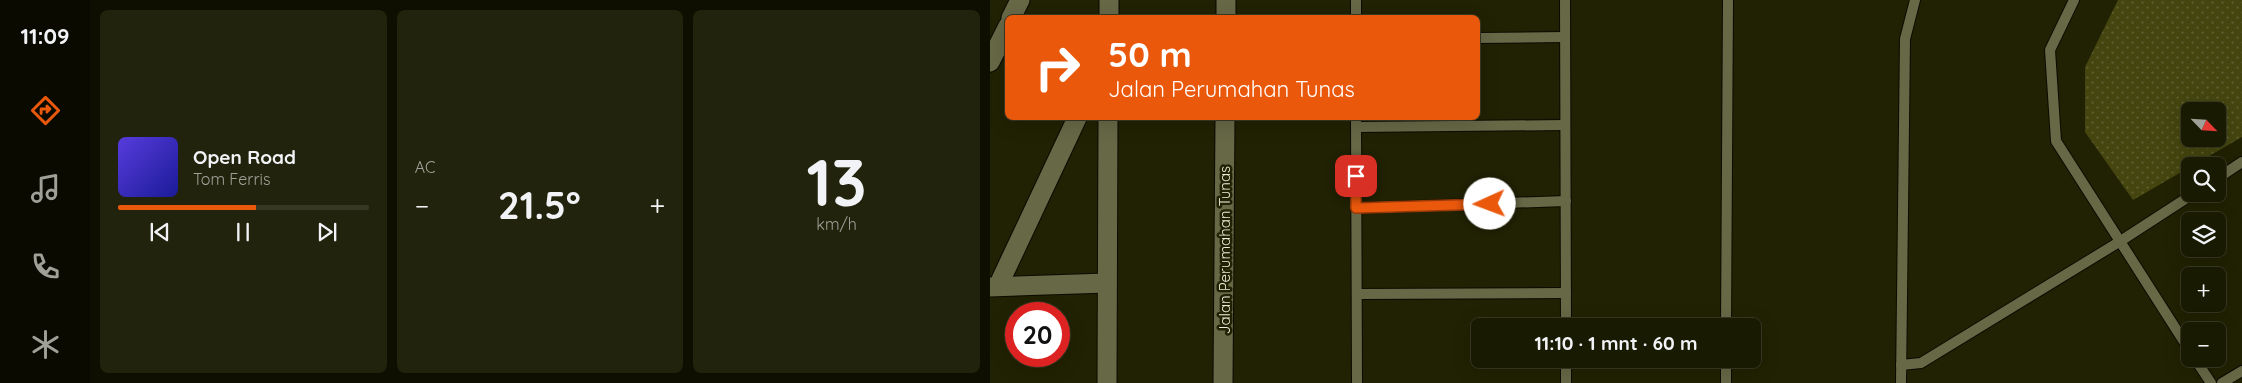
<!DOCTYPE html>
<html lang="id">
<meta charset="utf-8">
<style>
body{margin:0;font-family:Quicksand,sans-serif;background:#22230c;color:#f1f3f6;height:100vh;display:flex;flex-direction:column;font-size:19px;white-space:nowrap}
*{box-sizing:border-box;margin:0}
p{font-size:16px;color:#9fa199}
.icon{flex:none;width:28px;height:28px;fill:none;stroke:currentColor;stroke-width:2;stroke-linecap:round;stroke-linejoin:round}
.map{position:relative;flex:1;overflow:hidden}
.sheet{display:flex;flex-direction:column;gap:10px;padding:10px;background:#0e0e01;width:900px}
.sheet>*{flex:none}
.guide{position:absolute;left:15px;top:15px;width:475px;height:105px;border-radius:8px;box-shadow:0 5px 20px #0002,0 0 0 1px #373824;background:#ea580c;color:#fff;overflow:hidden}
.needle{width:32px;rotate:115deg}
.fabs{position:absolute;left:1191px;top:102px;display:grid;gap:10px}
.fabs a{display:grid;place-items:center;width:45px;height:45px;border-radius:8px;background:#191a02;box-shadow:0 5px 20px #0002,0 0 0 1px #373824;font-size:25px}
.speed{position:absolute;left:15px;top:302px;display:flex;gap:10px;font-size:25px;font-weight:700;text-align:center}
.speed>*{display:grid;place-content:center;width:65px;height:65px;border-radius:50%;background:#191a02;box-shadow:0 5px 20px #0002,0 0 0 1px #373824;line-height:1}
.speed .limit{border:8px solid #d22;background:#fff;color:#111}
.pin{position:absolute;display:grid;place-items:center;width:42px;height:42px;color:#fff;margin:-21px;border-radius:10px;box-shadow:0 2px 8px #0006}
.me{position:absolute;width:55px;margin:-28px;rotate:268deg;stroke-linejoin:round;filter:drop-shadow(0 0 4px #0008)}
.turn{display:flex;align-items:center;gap:18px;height:105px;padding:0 20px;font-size:22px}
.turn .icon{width:65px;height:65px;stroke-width:2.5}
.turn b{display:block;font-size:35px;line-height:42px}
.big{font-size:38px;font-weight:800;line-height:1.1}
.sheet .tile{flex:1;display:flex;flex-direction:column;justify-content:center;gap:8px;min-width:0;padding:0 18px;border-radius:8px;background:#22230c}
.sheet .dial{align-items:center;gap:0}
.dial b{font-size:65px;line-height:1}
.song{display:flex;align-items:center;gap:15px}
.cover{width:60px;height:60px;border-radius:8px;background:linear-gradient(135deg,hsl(250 70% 55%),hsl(240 70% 35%))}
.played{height:5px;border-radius:2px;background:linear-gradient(90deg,#ea580c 55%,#373824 55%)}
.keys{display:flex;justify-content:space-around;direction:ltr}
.heat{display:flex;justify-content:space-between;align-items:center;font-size:28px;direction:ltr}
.sheet .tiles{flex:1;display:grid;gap:10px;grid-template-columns:repeat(3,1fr)}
.trip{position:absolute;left:481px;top:318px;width:290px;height:50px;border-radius:8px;background:#191a02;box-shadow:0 5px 20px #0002,0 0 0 1px #373824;font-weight:800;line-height:50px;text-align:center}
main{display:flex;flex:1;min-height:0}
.dock{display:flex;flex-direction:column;width:90px;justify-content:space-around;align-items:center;background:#0a0a01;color:#9fa199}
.dock .icon{width:35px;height:35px}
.dock .selected{color:#ea580c}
.dock b{font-size:22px;color:#f1f3f6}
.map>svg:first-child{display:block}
.park{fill:url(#park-dots);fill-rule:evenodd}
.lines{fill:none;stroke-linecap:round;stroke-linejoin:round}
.service-casing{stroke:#0b0b00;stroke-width:12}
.minor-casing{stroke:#0b0b00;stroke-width:21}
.service{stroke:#666846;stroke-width:10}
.minor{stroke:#666846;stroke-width:19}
.route-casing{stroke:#983908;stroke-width:12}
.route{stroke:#ea580c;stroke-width:9}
.labels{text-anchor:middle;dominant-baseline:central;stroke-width:5;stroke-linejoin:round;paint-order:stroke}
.street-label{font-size:15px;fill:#ebecda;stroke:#212203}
</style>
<main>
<nav class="dock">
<b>11:09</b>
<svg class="icon selected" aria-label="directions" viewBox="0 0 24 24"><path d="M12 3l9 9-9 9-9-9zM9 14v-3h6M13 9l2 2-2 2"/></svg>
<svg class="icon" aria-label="music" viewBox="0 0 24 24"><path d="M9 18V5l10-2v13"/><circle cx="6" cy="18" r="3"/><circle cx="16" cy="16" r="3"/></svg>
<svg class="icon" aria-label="phone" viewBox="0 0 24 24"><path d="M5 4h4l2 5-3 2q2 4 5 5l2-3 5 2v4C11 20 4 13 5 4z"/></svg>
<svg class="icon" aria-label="climate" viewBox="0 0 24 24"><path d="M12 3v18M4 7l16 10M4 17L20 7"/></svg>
</nav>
<section class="sheet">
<div class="tiles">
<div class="tile">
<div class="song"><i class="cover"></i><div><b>Open Road</b><p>Tom Ferris</p></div></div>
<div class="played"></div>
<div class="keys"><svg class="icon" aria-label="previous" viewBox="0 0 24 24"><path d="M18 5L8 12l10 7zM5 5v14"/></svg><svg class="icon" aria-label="pause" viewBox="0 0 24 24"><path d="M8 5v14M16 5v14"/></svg><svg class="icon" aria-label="next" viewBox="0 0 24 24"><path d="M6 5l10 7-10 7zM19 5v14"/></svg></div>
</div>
<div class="tile"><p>AC</p>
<div class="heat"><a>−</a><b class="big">21.5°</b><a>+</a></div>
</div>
<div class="tile dial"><b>13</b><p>km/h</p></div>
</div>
</section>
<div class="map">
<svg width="1252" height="383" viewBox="0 0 1252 383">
<defs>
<pattern id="park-dots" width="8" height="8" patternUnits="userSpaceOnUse" patternTransform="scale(1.25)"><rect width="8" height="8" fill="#44450f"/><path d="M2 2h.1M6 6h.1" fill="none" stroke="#5f6031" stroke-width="1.8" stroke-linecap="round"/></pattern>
</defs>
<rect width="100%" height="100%" fill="#212203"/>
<path class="park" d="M1128,0H1252V137L1143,200L1095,132V67ZM1200,111H1228V139H1200Z"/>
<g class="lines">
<g class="service-casing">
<g id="service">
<polyline points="366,0 366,18"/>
<polyline points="575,0 576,326"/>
<polyline points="1084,0 1060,50 1066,141 1200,351"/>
<polyline points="488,38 575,37"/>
<polyline points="366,118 367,383"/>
<polyline points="366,127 575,125"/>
<polyline points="1228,178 1252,162"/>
<polyline points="367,208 576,201"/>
<polyline points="367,294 576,293"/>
<polyline points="736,326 738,0"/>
<polyline points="576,359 576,383"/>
<polyline points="1205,359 1221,383"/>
<polyline points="911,365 931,363 1129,242 1203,194"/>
<polyline points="736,383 736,359"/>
<polyline points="911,383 915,39 925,0"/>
<polyline points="1232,383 1252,371"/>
</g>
</g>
<g class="minor-casing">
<g id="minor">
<polyline points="119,0 119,18"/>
<polyline points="21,18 30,0"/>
<polyline points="236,18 236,0"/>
<polyline points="0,62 18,26"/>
<polyline points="8,286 87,118"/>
<polyline points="0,287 117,283"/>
<polyline points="117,383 118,118"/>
<polyline points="233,383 235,118"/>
</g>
</g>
<use href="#service" class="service"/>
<use href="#minor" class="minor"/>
</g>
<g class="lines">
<g class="route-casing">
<polyline id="route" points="366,176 366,208 500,204"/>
</g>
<use href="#route" class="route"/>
</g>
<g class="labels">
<g class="street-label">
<text transform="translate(234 250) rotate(-90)">Jalan Perumahan Tunas</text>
</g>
</g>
</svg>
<div class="fabs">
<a><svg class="needle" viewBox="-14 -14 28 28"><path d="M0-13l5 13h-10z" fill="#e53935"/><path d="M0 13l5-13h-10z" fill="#9fa199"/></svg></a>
<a><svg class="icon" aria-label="search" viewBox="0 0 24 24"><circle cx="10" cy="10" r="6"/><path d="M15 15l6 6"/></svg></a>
<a><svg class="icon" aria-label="layers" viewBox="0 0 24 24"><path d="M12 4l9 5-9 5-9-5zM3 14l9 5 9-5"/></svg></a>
<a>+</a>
<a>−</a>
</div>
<div class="speed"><div class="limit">20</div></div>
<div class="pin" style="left:366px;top:176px;background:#d93025"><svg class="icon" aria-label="arrive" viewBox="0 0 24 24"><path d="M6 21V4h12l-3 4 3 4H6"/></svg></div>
<svg class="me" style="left:500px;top:204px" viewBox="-20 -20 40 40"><circle r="19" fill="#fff"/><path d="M0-13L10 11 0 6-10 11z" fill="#ea580c"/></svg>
<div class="trip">11:10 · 1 mnt · 60 m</div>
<div class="guide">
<div class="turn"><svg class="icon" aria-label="right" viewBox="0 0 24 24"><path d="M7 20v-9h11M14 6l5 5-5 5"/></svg><div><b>50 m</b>Jalan Perumahan Tunas</div></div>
</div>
</div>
</main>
